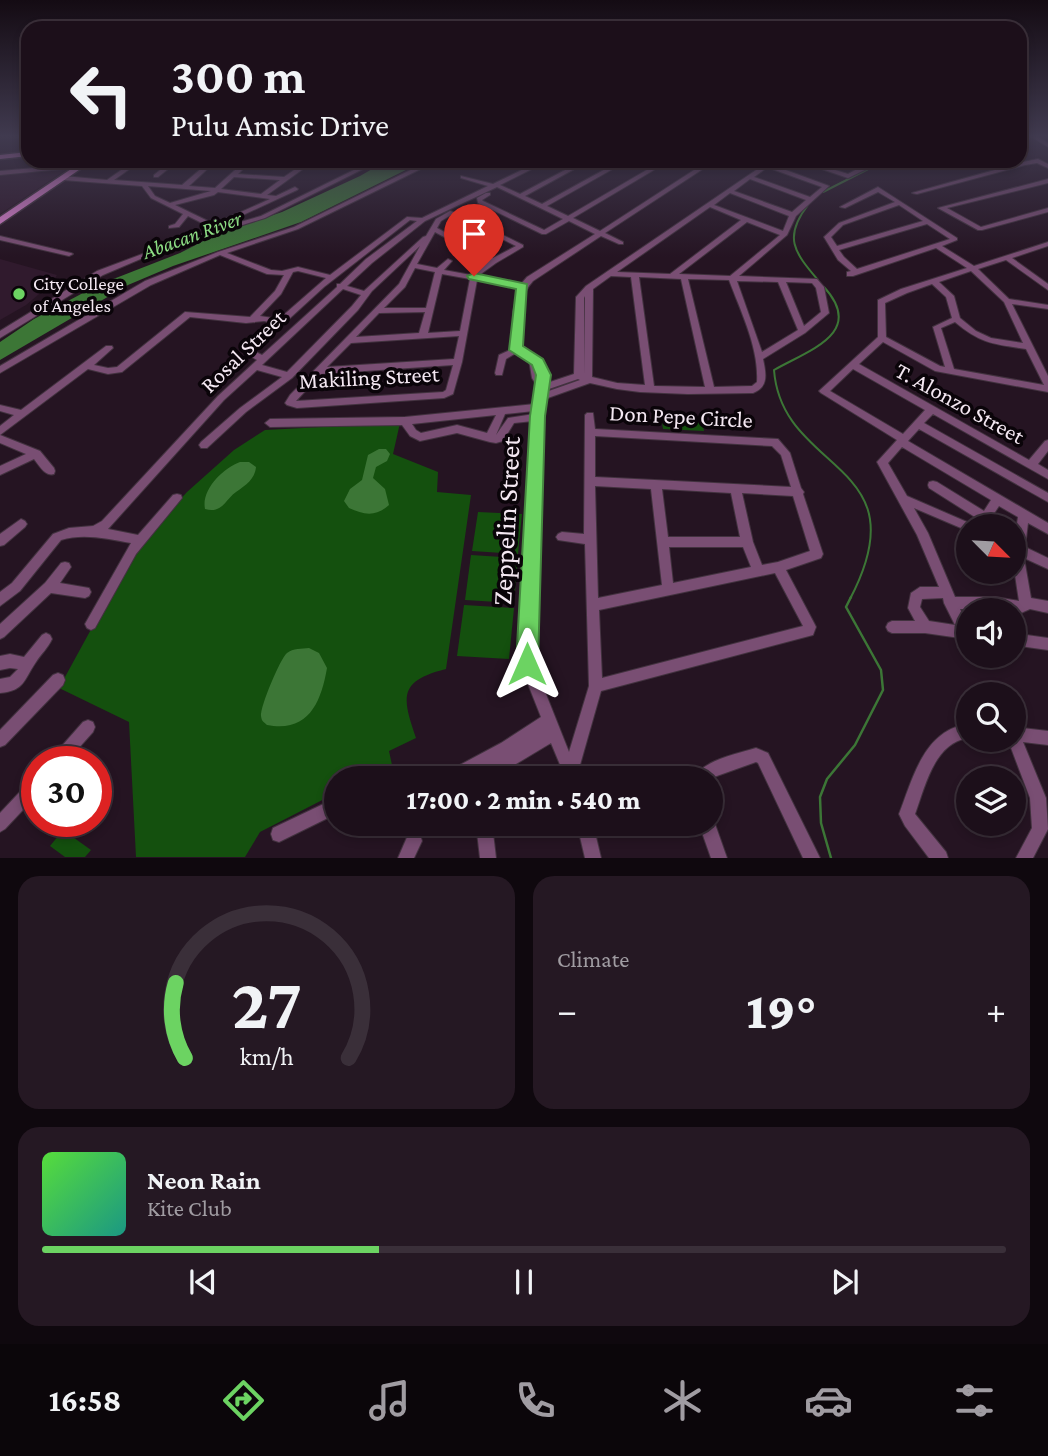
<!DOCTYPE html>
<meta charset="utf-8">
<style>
body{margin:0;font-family:"Crimson Pro",serif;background:#251823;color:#f1f3f6;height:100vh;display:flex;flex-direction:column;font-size:26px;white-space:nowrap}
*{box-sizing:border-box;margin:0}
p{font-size:23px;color:#a09ca2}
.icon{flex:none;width:38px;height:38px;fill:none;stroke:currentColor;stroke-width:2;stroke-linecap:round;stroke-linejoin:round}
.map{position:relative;height:858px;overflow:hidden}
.drawer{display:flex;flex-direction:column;gap:18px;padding:18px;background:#0f080e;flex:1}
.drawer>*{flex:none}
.banner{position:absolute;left:21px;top:21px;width:1006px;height:147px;border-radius:21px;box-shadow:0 4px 10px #0003,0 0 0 2px #3a2f39;background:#1c0f1a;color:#f1f3f6;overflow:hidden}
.needle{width:46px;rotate:114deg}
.buttons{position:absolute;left:956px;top:514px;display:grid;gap:14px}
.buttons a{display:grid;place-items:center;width:70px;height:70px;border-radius:50%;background:#1c0f1a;box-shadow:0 4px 10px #0003,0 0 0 2px #3a2f39;font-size:35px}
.speed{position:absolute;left:21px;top:746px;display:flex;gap:14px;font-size:35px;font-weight:700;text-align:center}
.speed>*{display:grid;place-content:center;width:91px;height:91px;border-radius:50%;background:#1c0f1a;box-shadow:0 4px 10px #0003,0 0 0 2px #3a2f39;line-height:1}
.speed .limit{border:10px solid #d22;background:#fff;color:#111}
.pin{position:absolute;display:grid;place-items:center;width:60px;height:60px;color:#fff;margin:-72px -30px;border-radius:50% 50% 50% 0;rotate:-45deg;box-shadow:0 0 7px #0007}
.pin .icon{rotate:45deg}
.me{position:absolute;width:77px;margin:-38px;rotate:0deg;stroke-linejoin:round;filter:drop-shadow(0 0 5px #0008)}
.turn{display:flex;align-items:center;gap:24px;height:147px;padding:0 35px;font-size:32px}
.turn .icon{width:91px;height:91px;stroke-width:2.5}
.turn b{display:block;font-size:49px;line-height:60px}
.big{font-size:52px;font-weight:800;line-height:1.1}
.drawer .card{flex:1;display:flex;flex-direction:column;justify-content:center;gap:10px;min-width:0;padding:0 24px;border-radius:21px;background:#251823}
.drawer .dial{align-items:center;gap:0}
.dial svg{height:182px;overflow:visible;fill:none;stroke:#3a2f39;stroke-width:7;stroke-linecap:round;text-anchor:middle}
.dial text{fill:#f1f3f6;stroke:none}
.song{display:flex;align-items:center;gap:21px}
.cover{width:84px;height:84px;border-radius:10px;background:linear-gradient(135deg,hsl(110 70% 55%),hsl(170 70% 35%))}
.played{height:7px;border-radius:4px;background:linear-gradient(90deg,#6cd362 35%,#3a2f39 35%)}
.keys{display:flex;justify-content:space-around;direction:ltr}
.heat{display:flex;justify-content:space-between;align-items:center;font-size:38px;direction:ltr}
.drawer .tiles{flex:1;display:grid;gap:18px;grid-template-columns:1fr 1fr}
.card:last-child{grid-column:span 2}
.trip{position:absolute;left:324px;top:766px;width:399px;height:70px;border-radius:35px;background:#1c0f1a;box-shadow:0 4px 10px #0003,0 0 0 2px #3a2f39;font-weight:800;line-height:70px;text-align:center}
.menu{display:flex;height:112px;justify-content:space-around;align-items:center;background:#0b060a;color:#a09ca2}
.menu .icon{width:49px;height:49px}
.menu .selected{color:#6cd362}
.menu b{font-size:32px;color:#f1f3f6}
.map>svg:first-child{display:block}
.built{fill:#301a2d}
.green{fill:#14500e}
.water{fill:#3c7636}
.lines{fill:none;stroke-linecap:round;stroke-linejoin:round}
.stream-far1{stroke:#3c7636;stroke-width:2}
.stream{stroke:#3c7636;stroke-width:2.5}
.minor-casing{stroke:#42323f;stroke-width:2}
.major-casing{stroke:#42323f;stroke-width:3}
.minor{fill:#794e73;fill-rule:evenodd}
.major{fill:#da80ce;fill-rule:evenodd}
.route{fill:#6cd362;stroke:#468940;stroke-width:2}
.poi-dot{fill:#6cd362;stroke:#0a0409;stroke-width:2.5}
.labels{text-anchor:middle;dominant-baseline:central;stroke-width:7;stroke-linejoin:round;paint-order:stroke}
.far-poi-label{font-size:19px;fill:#f4e8f2;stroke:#0a0409;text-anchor:start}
.far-water-label{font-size:21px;font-style:italic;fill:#8ddd84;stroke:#0a0409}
.street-label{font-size:23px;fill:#f4e8f2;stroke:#0a0409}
.near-street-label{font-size:28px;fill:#f4e8f2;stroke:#0a0409}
</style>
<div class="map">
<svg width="1048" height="858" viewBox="0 0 1048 858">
<rect width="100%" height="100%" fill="#251422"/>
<g class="built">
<polygon points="70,167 0,214 0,174"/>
<polygon points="0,259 57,275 51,284 26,305 0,320"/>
</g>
<g class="green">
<polygon points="661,415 701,417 704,431 663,429"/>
<path d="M400,423L393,454L438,472L437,492L471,495L446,669C398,681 402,697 416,738L389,751L392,765L364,779H336V793L260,832L245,857H136L129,722L59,688L124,569L144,539L187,492L234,450L265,430Z"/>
<polygon points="478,512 522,514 518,554 472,551"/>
<polygon points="471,555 518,558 514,603 465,600"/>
<polygon points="464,605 514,608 509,659 457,656"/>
<polygon points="63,830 91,850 85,857 65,857 50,846"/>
</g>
<g class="water">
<polygon points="386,161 424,161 301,222 173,266 128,285 0,360 0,342 34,319 98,285 180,253 215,235 282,212 360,176"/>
<path d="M379,449H386L390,454L387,461L376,467L373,478L385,489L389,505C376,517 364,515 349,508L344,501L350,489L362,480L368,455Z"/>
<path d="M240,462H249L256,467C255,479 246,485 236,492C225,500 222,514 205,509C201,490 223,468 240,462Z"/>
<path d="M309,648L319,653L327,668C321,703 308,733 267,725C263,721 262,722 261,716C260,707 280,659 287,653C293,648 302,649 309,648Z"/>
<path d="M108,782C116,794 109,814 96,820V788Z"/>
</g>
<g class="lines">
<g class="stream-far1">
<polyline points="823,192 884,161"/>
<path d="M808,205C783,237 794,252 818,280"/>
<path d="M824,287C866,333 809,350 774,370C782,475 923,460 850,599"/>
</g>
<polyline class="stream" points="831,858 821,823 820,797 827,779 855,745 883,690 881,670 846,607 851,597"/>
<g class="minor-casing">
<g id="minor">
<polygon points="17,137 28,137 28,140"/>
<polygon points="1032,137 1039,137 1048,143 1048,147"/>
<polygon points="1038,159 1048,164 1048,168 1037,163 1025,165 917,194 912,193 1023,162"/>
<path d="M134,161H141L114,180L182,185L210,161H216L189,186L215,188L245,161L301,165L305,162L303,161H314L267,195L276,196L295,187L298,189L297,190L217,227L216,229L261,216L372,161H379L265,218L157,252L103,275L0,338V331L97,271L153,250L211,231L210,227L188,216L179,227L169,228V226L175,224L183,214L151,198L142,186L63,180L60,178L63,176L107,180ZM247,165L297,168L284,177L238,174ZM234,177L280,180L261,194L221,189ZM148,186L211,191L170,203L155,196ZM218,192L270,199L214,224L175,205L214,195Z"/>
<polygon points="171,161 178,161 158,177 154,177 154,175"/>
<path d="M429,161H437L298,229L227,253L271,270L282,271L298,267L330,275L407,217L422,218L488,186L461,178V176L493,184L540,161H548L500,185L520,194L582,161H589L525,196L542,204L620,161H627L547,206L568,216L662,161H669L573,218L600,231L708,161H715L605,233L623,242V244H619L601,236L533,281C516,299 520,326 520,348C536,354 549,365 547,383L574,374L576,297L586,286L762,166H775L829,186L796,216L787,235L739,276L817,279L824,287L829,313L805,333L763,359C766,373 769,387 753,393L688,394L640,392L617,389L590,383L545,399L543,417L534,664L569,752L589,686L585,544L558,540L556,537L558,534L562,532L584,534L585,415L587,413H593L595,429L778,439L790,453L801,488L804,492L803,494L823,554L821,558L786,570L814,623L816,627L813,635L601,691L578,772L580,779H566L551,743L491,779H469L470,775L463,779H441L443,774L501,743L541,717L520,664L533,421L514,423L503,441L496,443L490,442L457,433L420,441L410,436L402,425L270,427L265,423L270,419L405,417L535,404L537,386L532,378L529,360L516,353L506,359L502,375H496L495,373L499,355L512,349L513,312L519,288L477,280L462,362L453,394L444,398L297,408L287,405L285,403L290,395L399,284L420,246L372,291L358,310L292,378L246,412L207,448H201L199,445L201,442L240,408L282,377L257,370L224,400L108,529L138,535L173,495L177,494L181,495L182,498L136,554L95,628L91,630L87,628L85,624L131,543C107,539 84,533 61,540L20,591L0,606V592L12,583L53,534L69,528L93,526L102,521L218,396L257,360L244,352L275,323L264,321L246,323L190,317L122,372L108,374L88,369L0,435V426L14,415L0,411V405L21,410L106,346H112L113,348L94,365L108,368L117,367L185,312L250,317L275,291L284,275L267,274L220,255L151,285L0,373V366L145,281L218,252L294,227ZM765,169H772L822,187L810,197L754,177ZM750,179L806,200L792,212L734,191ZM497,187L563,219L544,230L483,201L482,200L490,195V193H486L477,198L478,203L542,234H546L569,221L595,234L527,277L521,284L478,276L496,263L523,247V245L460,214L450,211L436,219L426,236L423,237L364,291L347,286L372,263L425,221ZM730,193L789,216L783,231L714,205ZM710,207L741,220L670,274L617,272ZM451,215L456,216L516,246L493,258L437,228L441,221ZM410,220L417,221L366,259L340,284H337V287L262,355L254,351L324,287ZM747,222L780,235L730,276L679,274ZM435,232L488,261L471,275L444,270L452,261L448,259L437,268L417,264ZM415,268L435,272L426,308H384L405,287ZM298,271L326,278L279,319L260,316L281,294L293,272ZM442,274L470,279L460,331L428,333ZM611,276L631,277L645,385L617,383L592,377L593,289ZM639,277L681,279L705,387L654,386ZM688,279L729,280C741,312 759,348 757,382L752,386L714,387ZM737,281L778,282L798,330L762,352ZM786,282L812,283L816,288L821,312L804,326ZM343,289L361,295L352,306L287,372L262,365ZM585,296L584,375V298ZM425,312L419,333L356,337L379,313ZM459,336L454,359L327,367L351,343ZM453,365L446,390L443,392L296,401L321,374ZM578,379L580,380L546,392V390ZM534,411V414L508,418L496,435L505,414ZM496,415L487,433L457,425L421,433L416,430L412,424ZM595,436L772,446L781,455L791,487L595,477ZM595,486L651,489L662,585L598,598ZM662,489L731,493L740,537H668ZM742,493L793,496L810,551L778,562L762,565L753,542ZM669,547H743L751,567L673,583ZM775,573L803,626L602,678L599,610Z"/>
<polygon points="798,161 807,161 848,174 859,168 839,161 848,161 864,166 875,161 883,161 848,178"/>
<polygon points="81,164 83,165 83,167 0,175 0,171"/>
<polygon points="1048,179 1048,183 947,208 981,227 1048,208 1048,212 982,230 978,230 938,208"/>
<path d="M878,187L957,238V240L942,246L974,266L1048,242V246L1012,258L1048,284V290L1006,260L978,269L1009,299L1048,305V309L1012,304L1048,376V392L935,371L883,342L859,364L1029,460L1045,441L1048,440V451L1038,464L1048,470V479L933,414L924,423L1048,493V502L919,429L908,441L1048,523V534L1028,523L1025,547L1048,558V569L1024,558L1031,598L1048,601V613L1030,609L1021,613L995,609H960L968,626L967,639L925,633H892L888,631L886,627L888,623L892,621H915L908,608L911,593L920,587H939L917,535L877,462L897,440L821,393L819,391L878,337V300L901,289L967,268L936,248L853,276H847V272L851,271L838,260L824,237L839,223L895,202L878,192L845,208L840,207ZM899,205L923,221L837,246L831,237L843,225ZM927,224L950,239L857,269L844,257L839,250ZM971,271L1004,302L1023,343L991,338L976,331L960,318L954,296L939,282ZM932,284L946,297L952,318L933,327L945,367L940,366L886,337L885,303L907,293ZM955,322C981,344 994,344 1026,349L1044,385L954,369L941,328ZM853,369L925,410L903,434L830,391ZM902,447L991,500L984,511L937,482L933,481L929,482L928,485L929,488L978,519L974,525L907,496L888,463ZM999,506L1018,517L1014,542H1013V562L1019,601L995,597H955L928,533L914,508L968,531V527H985ZM943,598L944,603L955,625L929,621L920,607L922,599Z"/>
<polygon points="0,236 71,253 73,254 69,256 0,240"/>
<path d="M0,435L40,451L54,468L55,471L54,474C45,477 39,465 34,459L0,475V466L26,454L0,443Z"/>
<polygon points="21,519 25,521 27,524 25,527 4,545 0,546 0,534"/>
<polygon points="65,562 69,563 71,567 60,583 89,588 91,592 89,596 85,598 51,593 4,637 0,639 0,624 45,583 61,563"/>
<path d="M46,633L50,635L52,639C48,648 41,654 36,662C24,679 25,691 0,693V679L10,677L18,669L10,668L0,670V656L10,654L24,657L42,635Z"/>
<polygon points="1013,633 1048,638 1048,650 1013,645"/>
<polygon points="58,673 63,675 65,680 63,685 5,745 0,747 0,730 53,675"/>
<polygon points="88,720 93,722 95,727 93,732 67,761 51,761 53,756 83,722"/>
<path d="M968,724V738C934,743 925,787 915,814L946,852L948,858H929L905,826L899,814C913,778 924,730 968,724Z"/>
<polygon points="1013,727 1048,731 1048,745 1023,742 1046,798 1048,829 1033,858 1016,858 1032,828 1030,798 1008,740 1013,740"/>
<path d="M756,748L768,753L820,858H803L758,763L756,762L714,777L710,780L694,779C702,760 737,754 756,748Z"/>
<polygon points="37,777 37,795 5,829 0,832 0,813 32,779"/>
<polygon points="336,798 336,814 279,842 273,840 271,834 273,828"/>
<polygon points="710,818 715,824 727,858 711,858 699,824 710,824"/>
<polygon points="476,824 492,824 496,858 480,858"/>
<polygon points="577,824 593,824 601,858 585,858"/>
<polygon points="414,833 420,835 422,841 414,858 398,858 408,835"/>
</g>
</g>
<g class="major-casing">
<g id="major">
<polygon points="28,152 28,156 0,159 0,155"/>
<polygon points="83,161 92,161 0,224 0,217"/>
</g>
</g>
<use href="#minor" class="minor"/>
<use href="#major" class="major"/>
</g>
<linearGradient id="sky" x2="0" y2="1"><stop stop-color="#140b13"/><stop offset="0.53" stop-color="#403a4f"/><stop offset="1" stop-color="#403a4f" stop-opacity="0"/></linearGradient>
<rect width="1048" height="257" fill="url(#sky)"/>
<polygon class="route" points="474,273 527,284 523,346 543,359 551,375 545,416 538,664 535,672 527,675 519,672 516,664 530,416 536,375 532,365 509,350 516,289 469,279 467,276"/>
<circle class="poi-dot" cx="19" cy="294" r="7"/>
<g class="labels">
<g class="far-poi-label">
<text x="33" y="283">City College<tspan x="33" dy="22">of Angeles</tspan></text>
</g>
<g class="far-water-label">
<text transform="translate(192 235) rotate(-20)">Abacan River</text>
</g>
<g class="street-label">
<text transform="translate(243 351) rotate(-44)">Rosal Street</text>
<text transform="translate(369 377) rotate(-3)">Makiling Street</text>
<text transform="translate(960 403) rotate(29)">T. Alonzo Street</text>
<text transform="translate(681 416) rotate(3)">Don Pepe Circle</text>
</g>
<g class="near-street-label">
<text transform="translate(506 521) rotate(-87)">Zeppelin Street</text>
</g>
</g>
</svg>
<div class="buttons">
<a><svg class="needle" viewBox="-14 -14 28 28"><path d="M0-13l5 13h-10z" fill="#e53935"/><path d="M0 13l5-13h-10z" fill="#a09ca2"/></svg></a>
<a><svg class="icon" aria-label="sound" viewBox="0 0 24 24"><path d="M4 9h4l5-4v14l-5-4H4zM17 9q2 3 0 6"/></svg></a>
<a><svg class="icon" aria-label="search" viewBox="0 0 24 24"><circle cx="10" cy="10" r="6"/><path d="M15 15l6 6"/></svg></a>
<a><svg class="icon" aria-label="layers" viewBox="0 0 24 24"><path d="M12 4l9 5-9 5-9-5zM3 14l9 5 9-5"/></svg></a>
</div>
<div class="speed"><div class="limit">30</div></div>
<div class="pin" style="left:474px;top:276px;background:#d93025"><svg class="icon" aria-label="arrive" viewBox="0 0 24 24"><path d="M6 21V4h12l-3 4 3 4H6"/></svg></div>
<svg class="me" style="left:527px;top:664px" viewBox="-20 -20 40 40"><path d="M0-17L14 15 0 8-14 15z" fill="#6cd362" stroke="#fff" stroke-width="4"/></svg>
<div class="trip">17:00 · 2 min · 540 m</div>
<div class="banner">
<div class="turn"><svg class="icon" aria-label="left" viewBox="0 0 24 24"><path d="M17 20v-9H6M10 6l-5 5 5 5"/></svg><div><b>300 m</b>Pulu Amsic Drive</div></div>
</div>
</div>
<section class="drawer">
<div class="tiles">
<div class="card dial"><svg viewBox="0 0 100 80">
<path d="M14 69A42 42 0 1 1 86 69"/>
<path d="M14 69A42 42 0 0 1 10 36" stroke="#6cd362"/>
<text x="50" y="56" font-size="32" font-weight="700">27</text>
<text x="50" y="72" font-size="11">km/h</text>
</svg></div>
<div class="card"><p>Climate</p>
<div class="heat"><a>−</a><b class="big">19°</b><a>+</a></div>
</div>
<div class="card">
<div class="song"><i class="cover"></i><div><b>Neon Rain</b><p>Kite Club</p></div></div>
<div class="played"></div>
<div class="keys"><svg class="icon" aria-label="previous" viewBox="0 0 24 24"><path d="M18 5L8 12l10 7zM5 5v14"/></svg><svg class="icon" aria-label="pause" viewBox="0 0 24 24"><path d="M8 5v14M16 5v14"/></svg><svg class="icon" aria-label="next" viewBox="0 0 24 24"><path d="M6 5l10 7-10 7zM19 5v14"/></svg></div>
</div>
</div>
</section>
<nav class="menu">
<b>16:58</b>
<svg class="icon selected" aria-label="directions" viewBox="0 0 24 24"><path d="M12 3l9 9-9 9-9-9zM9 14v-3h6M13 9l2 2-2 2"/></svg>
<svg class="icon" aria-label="music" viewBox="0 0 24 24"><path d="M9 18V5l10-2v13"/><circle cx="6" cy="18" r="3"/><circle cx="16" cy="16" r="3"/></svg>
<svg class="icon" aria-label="phone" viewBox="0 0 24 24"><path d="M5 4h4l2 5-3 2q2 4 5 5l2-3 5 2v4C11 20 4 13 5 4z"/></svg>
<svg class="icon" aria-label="climate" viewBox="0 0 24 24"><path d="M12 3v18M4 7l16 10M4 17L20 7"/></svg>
<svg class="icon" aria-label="car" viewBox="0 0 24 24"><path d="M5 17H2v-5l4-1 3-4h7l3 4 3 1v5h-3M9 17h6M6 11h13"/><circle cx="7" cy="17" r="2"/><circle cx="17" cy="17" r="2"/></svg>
<svg class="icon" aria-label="filters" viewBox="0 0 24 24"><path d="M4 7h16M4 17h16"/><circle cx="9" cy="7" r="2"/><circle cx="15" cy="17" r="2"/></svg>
</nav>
